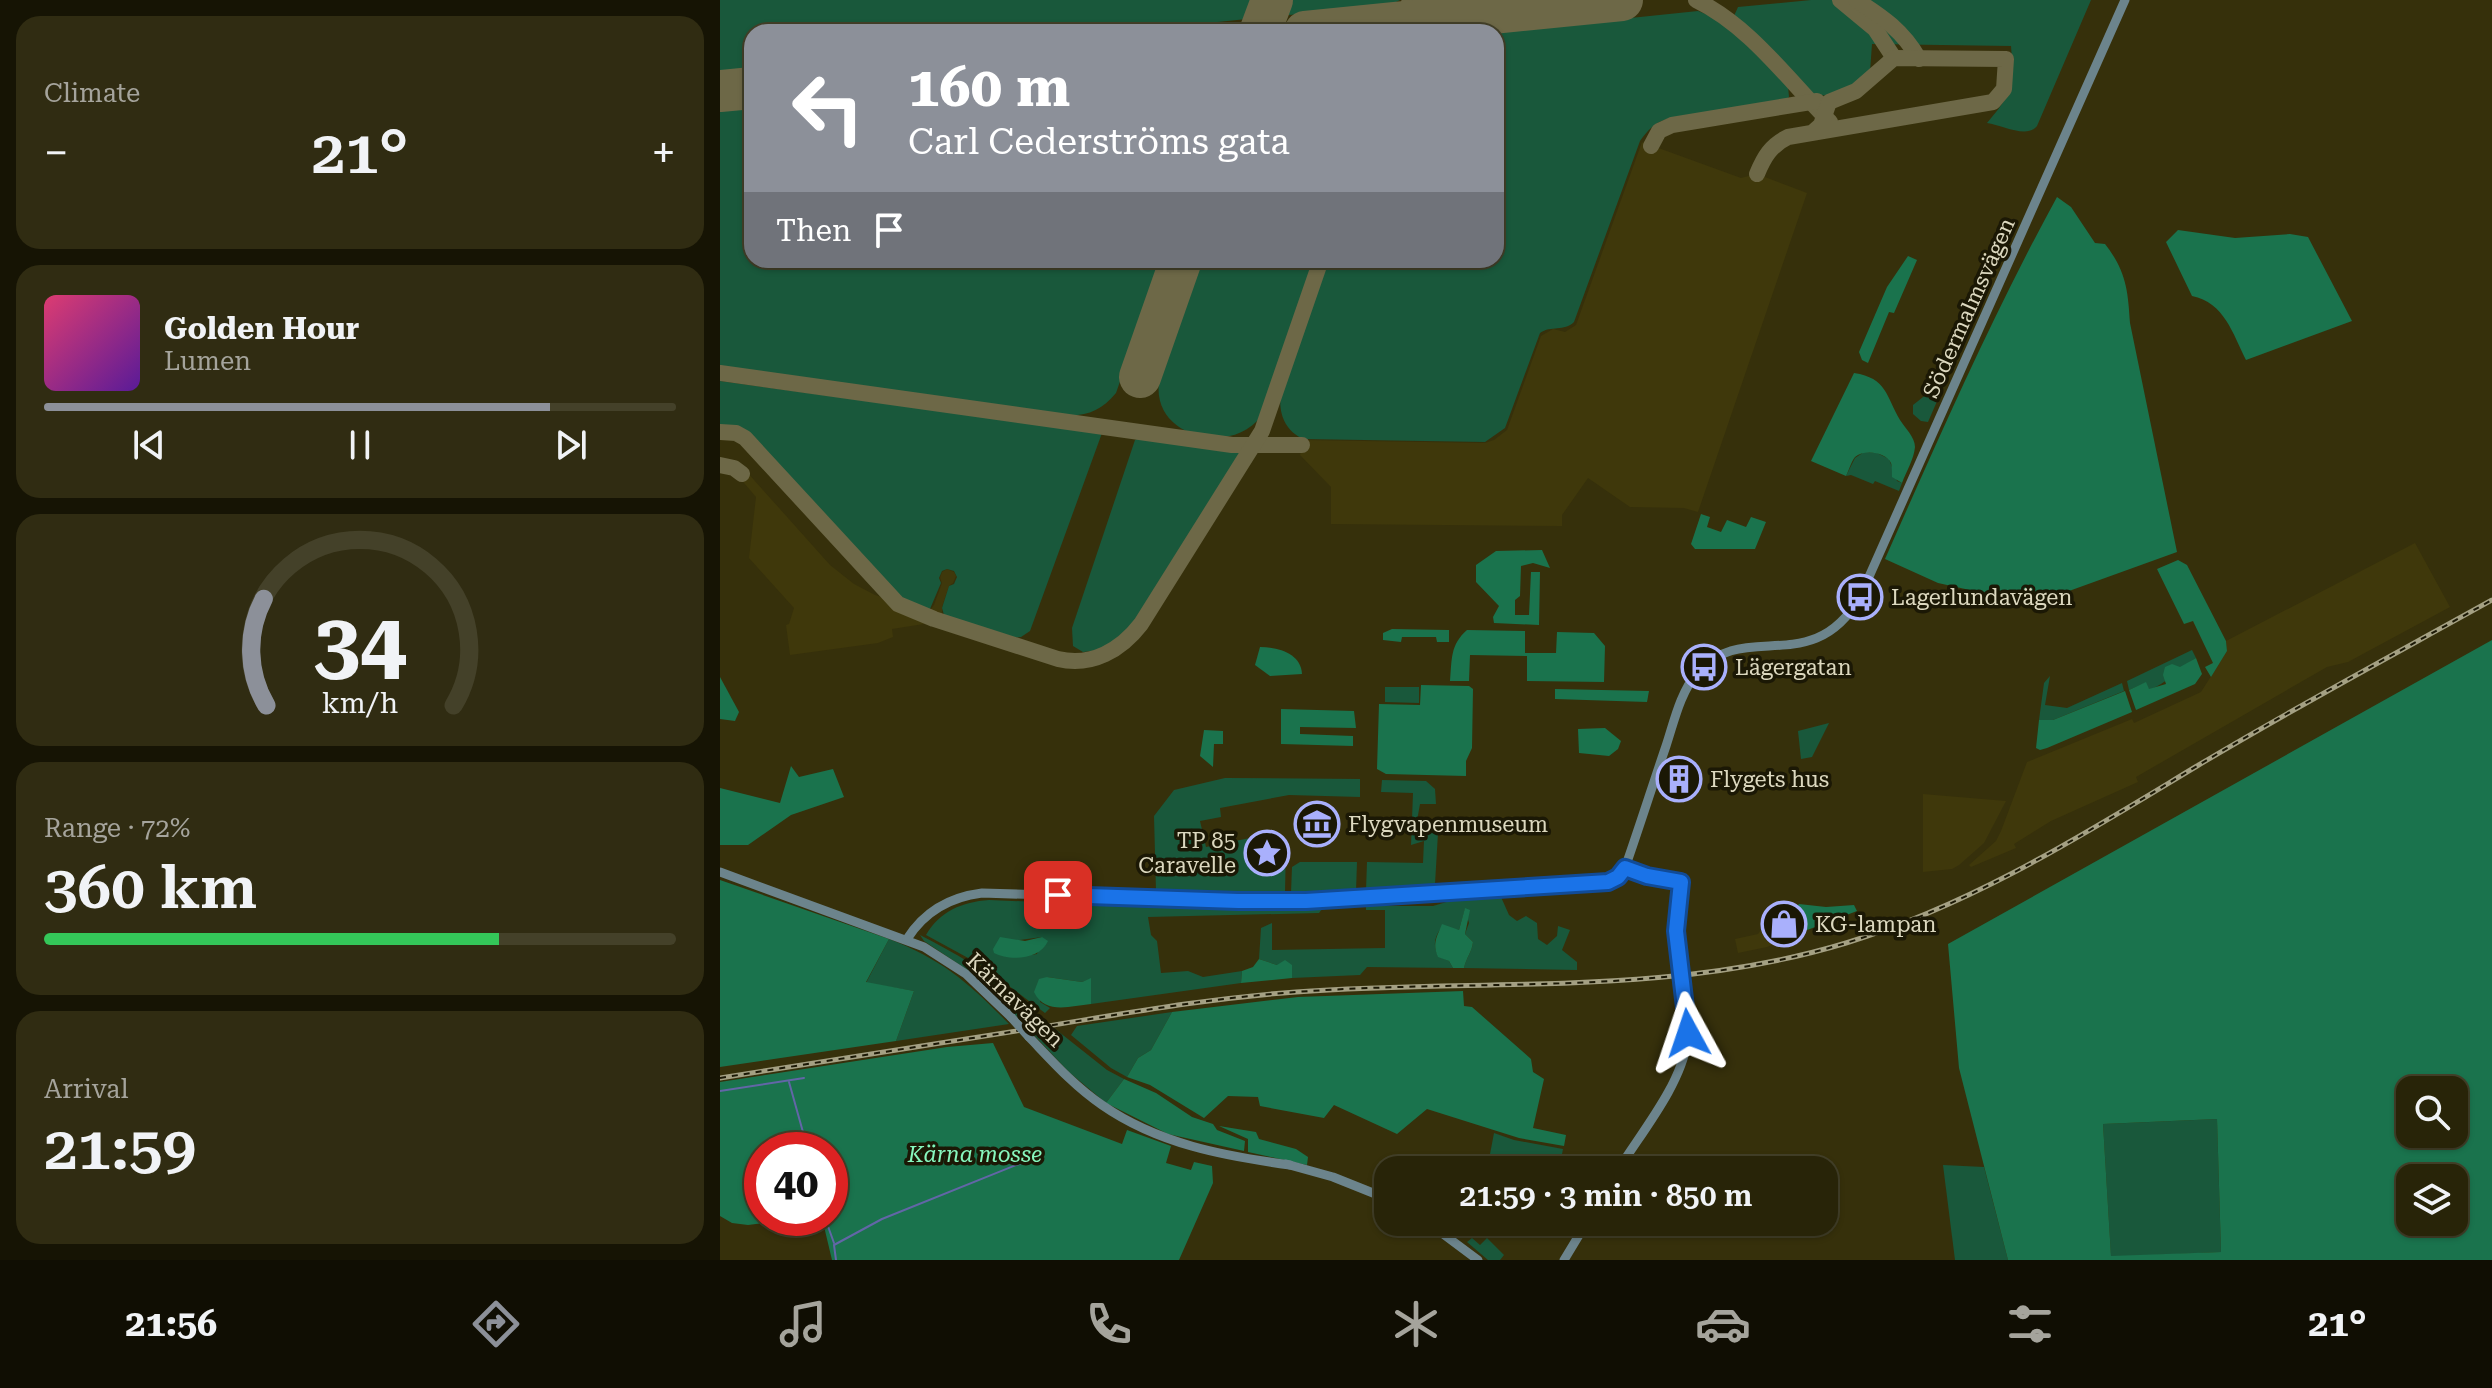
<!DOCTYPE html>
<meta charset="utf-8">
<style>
body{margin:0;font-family:"Roboto Serif",serif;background:#302c12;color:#f1f3f6;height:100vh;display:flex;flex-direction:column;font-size:30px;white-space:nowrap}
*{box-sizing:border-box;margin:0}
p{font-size:26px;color:#a5a49c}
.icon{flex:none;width:44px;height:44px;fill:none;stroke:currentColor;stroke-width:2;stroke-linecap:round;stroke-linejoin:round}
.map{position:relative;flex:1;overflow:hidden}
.sheet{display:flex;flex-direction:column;gap:16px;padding:16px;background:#161404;width:720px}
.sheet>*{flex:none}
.hud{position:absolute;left:24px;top:24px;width:760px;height:244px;border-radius:24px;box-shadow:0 2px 6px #0004,0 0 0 2px #444129;background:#8c9099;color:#fff;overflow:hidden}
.fabs{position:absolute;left:1676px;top:1076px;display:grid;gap:16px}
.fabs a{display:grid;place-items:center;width:72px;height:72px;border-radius:16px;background:#282408;box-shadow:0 2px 6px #0004,0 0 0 2px #444129;font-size:40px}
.speed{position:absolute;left:24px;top:1132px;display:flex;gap:16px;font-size:40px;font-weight:700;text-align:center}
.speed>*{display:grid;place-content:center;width:104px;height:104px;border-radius:50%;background:#282408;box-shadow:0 2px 6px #0004,0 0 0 2px #444129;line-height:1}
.speed .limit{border:12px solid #d22;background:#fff;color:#111}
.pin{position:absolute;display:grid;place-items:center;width:68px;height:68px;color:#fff;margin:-34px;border-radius:16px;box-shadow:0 4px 12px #0006}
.me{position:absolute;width:88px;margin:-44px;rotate:355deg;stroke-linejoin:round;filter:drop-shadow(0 0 6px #0008)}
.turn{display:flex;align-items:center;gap:28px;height:168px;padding:0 32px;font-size:36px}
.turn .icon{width:104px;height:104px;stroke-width:2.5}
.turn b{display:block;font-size:56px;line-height:68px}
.then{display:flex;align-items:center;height:76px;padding:0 32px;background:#0003;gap:16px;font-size:30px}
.big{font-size:60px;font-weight:600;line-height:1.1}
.sheet .card{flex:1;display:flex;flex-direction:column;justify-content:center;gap:12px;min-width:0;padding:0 28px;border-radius:24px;background:#302c12}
.sheet .dial{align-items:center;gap:0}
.dial svg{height:208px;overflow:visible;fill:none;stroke:#444129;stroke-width:7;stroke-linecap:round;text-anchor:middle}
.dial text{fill:#f1f3f6;stroke:none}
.song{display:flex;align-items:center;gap:24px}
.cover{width:96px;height:96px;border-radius:12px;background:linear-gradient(135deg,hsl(340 70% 55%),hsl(270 70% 35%))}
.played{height:8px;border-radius:4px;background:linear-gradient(90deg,#8c9099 80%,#444129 80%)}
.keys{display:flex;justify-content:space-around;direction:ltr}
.heat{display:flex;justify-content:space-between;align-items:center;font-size:44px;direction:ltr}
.charge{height:12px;border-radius:6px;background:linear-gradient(90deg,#34c759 72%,#444129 0)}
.trip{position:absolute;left:654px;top:1156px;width:464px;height:80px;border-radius:24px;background:#282408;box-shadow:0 2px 6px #0004,0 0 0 2px #444129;font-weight:600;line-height:80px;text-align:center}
.tab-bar{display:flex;height:128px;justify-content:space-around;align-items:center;background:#100e03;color:#a5a49c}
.tab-bar .icon{width:56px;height:56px}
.tab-bar .selected{color:#8c9099}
.tab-bar b{font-size:36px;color:#f1f3f6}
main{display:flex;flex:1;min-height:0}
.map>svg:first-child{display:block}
.built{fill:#3f380b}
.green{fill:#19583b;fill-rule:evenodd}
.forest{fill:#1a734d;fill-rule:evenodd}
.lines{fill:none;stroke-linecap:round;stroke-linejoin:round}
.stream{stroke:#6266a7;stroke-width:2}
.taxiway{stroke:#6d6847;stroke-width:16}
.runway{stroke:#6d6847;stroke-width:42}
.tertiary{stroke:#6c848c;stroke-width:9}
.rail-casing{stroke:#a4a083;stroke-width:5}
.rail{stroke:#1b1805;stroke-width:2;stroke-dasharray:6;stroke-linecap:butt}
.tertiary-bridge{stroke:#6c848c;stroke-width:9}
.route-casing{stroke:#114b97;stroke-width:20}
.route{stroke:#1a73e8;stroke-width:14}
.labels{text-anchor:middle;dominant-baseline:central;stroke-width:7;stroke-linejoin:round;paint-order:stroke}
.street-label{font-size:22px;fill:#dcd8bf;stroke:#1b1805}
.poi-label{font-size:22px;fill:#dcd8bf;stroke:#1b1805;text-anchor:start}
.park-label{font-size:22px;font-style:italic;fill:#87f7be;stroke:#1b1805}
</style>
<main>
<section class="sheet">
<div class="card"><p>Climate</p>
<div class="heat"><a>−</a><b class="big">21°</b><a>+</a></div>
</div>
<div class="card">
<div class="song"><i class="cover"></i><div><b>Golden Hour</b><p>Lumen</p></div></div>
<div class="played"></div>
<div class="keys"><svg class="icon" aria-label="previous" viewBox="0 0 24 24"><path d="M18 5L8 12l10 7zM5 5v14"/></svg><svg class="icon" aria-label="pause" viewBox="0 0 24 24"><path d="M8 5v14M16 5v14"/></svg><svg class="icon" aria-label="next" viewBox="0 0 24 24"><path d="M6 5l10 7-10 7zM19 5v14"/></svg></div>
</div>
<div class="card dial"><svg viewBox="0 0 100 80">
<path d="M14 69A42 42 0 1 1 86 69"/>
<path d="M14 69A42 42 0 0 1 13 28" stroke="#8c9099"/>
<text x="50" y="56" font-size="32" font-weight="700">34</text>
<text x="50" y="72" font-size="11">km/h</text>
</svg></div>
<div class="card"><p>Range · 72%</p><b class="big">360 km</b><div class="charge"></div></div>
<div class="card"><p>Arrival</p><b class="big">21:59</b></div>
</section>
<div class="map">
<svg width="1772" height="1260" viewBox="0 0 1772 1260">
<rect width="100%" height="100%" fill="#36300b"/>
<g class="built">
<polygon points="922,142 1021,178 1037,174 1087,193 978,512 964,508 910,507 868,478 842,515 842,526 611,524 611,487 580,455 584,440 765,443 774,440 787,430 821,336 833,329 845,332 856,325"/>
<polygon points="26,471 110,565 134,584 155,595 209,611 214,605 222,583 220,578 222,572 227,569 234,572 236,576 233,583 229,586 222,607 222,615 272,634 269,643 210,623 172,629 173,637 158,643 70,655 66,625 69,624 74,608 29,558 36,497 19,477"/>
<polygon points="1695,543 1730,607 1628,662 1607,667 1416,777 1418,782 1331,821 1294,844 1296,848 1251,867 1249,865 1276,841 1281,831 1307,762 1412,719 1414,723 1481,692 1507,651 1506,641"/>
<polygon points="1203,794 1286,801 1264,843 1239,865 1232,869 1203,872"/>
<polygon points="1077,913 1082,932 1047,947 1018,953 1015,939 1038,934 1047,921"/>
</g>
<g class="green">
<polygon points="0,0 534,0 527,19 400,32 32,32 32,69 0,72"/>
<polygon points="570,0 680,0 668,6 569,15 566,11"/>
<path d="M1091,0H1371L1317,126C1307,139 1282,125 1267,123C1293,93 1294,85 1291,46L1152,44L1150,72C1135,91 1106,103 1084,90L1014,16L1018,7Z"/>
<path d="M978,11L1006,22L1068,86L1069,97L1064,101L947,119C934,123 928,130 920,141L854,322C844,332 831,325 820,333L785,428L765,442L583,439C564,430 558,412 561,393L607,260H776V32Z"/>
<path d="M32,106V260H442L396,393C381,411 366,417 343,415L0,368V109Z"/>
<path d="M481,260H594L541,416C513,456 432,438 439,383Z"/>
<polygon points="1221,374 1228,376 1208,422 1201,421 1193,414 1193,405 1212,390"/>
<polygon points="0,381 382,433 310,631 301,637 290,638 224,615 222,608 229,586 234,584 237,577 234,571 227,569 222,571 219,578 221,583 210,609 196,607 178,597 31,436 21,429 0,426"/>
<polygon points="419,438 516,450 520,451 521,455 418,619 390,644 379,650 363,652 353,646 352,628 415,440"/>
<polygon points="1144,452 1157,453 1169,459 1177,481 1182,483 1179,491 1155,481 1153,484 1131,475 1126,476 1135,458"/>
<path d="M1472,650L1476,658C1458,668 1448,683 1429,690L1425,683L1409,690L1407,681Z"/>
<polygon points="1330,676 1325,705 1347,708 1402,683 1404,691 1333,720 1319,720 1324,683"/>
<polygon points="665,687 699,687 699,703 665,702"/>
<polygon points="1109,723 1092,757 1081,759 1078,731"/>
<polygon points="505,778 640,779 640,797 569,795 500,808 501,817 480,821 486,847 554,833 556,845 566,843 565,893 436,891 434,816 454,790"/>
<polygon points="662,780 706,781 715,789 716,804 700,804 696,826 718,833 715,884 703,885 702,889 691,887 646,890 647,862 703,863 704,841 691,845 693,793 661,792"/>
<polygon points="580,862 637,862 636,891 571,893 572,867"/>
<path d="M781,897L789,915L797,921L806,916L817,923L818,939L827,945L837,936L838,926L850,930L842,950L857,962V970L744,968C746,958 752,952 753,942L745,934L749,923L745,909L739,930L721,928C714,938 713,945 718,956L729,961L733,968L647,967L640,975L572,978V965H557L539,959L541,928L552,923V950L665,948V910H646V906H713L730,901Z"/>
<path d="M269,900L487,909H602L599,913L428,917L431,935L437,941L441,973L468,971L483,977L522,971L521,983L371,1004L370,979L362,982L327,977L320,1002L330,1008L325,1013L261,965L206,935C220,911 242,902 269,900ZM322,937L317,954L299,957L285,955L293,941Z"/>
<path d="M200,935C241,956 279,979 314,1009L300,1020L252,973L204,941Z"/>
<path d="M169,939C223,960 249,983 289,1024L176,1041L194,991L146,983Z"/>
<polygon points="452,1012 431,1050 418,1058 407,1077 391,1068 351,1035 357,1026"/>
<polygon points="334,1028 387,1070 404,1079 386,1103 349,1072 311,1032"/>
<polygon points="1497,1119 1501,1252 1391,1257 1383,1124"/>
<polygon points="774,1133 794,1140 843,1149 839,1170 805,1170 805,1166 788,1166 788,1170 767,1170"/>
<polygon points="1223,1165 1264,1167 1288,1260 1235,1260"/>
<polygon points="752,1238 760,1245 767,1238 784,1255 780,1260 768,1260 747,1242"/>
</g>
<g class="forest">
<path d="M1337,197L1351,207L1375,243L1385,244C1406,271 1408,290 1410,323L1457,552L1313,604L1218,583L1165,559C1219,437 1273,314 1337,197Z"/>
<path d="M1458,230L1515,238L1570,234L1588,237L1632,321L1526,360C1513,334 1504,302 1472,296L1446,242Z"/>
<polygon points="1188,256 1197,260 1174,313 1169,312 1148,363 1142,360 1139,352 1167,287"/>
<path d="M1134,373C1167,378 1166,396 1180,420C1185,428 1195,437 1195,447C1194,459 1186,472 1182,483L1172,477C1172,474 1172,466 1171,463C1166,452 1144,449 1135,457C1131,462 1129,470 1126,476L1091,461Z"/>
<polygon points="981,514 990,517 987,527 1001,532 1007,520 1026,527 1031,517 1046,522 1035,549 975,549 971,544"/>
<polygon points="822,550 830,568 813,563 801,566 800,596 795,600 795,615 809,615 811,572 820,572 819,625 774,623 773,617 779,606 756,582 756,565 776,551"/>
<polygon points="1458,560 1467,565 1506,641 1507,651 1491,677 1485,667 1493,663 1473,621 1464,624 1437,569"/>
<polygon points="672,629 729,630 729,642 717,642 716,637 682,637 681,642 663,640 663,633"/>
<path d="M747,630L805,631V653H836L837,632L874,633L885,646L884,682L807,681V656L750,655L749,681H730C732,659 730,645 747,630Z"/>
<path d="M1772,640V1260H1288L1239,1068L1228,944ZM1690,1090H1734V1134H1690ZM1497,1119L1501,1252L1391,1256L1383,1124ZM1690,1178H1734V1222H1690Z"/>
<path d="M540,647C558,647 581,653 582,674L550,676L535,665Z"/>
<polygon points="1476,658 1482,674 1475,684 1416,710 1409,690 1426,682 1429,689 1446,684 1443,675 1445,667 1452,664 1460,667"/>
<polygon points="0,677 19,712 15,721 0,719"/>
<polygon points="701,685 749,686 753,689 752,748 746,761 746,776 666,774 657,769 659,704 700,705"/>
<polygon points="835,689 929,691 927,702 835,699"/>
<polygon points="1405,691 1412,712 1327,748 1320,750 1316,748 1319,720 1333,720"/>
<polygon points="561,709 634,711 636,728 580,727 580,734 633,736 633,746 561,744"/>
<polygon points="885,728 901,741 898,749 889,756 859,753 858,729"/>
<polygon points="484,730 503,731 503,744 494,744 493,767 480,756"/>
<polygon points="71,766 79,777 113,769 124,797 71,815 28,845 0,845 0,788 60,803"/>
<polygon points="0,880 169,939 146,982 194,991 176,1041 0,1067"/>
<polygon points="1079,904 1106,907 1134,905 1137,911 1082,932 1075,909"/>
<path d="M745,908L750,910L745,934L753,942C752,952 746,958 744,968H733L729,961L718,957C712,943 717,937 722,924L739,930Z"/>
<path d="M280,937L305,941L322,937L328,941C320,960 289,961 274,953L273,949Z"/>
<polygon points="539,959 557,965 565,960 572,965 572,978 521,983 522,971 533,967"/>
<path d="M327,977L362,982L371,978V1004C350,1006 325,1015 314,992L319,979Z"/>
<polygon points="743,991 744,1006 752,1007 811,1059 813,1072 824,1079 813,1128 846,1135 844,1146 799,1138 707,1109 677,1134 614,1105 604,1118 540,1106 538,1097 508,1096 484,1118 430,1085 407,1077 418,1058 431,1050 452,1012 578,997"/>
<polygon points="273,1043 304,1107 402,1144 407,1130 451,1146 446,1163 471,1170 474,1162 492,1166 493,1183 459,1260 112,1260 102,1218 110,1218 110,1150 86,1150 82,1137 72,1134 74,1150 42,1150 42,1218 80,1218 84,1233 58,1235 53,1222 28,1225 12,1223 0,1216 0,1082 227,1047"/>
<polygon points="404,1079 436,1093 472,1117 493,1124 497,1130 525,1141 524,1151 448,1134 386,1103"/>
<polygon points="499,1126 536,1132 539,1139 576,1149 588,1157 587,1165 528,1152 528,1139"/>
</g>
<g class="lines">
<g class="stream">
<polyline points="69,1082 88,1150"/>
<polyline points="0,1091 84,1078"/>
<polyline points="105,1218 114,1243"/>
<polyline points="116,1260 114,1245 162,1219 316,1157"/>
</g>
<g class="taxiway">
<path d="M976,0C1030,26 1068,80 1110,122"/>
<polyline points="1120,0 1155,29 1174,58"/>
<path d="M1136,0C1163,17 1183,31 1199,59"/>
<polyline points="895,1 896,0"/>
<polyline points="679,32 690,0"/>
<polyline points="931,146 939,131 952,125 1097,101"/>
<path d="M1037,174C1044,157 1051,145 1068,137L1273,102L1284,89L1286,59L1174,58L1136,91L1109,102L1101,125L1092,133"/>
<polyline points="0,373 512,445 582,445"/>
<path d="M0,432L16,433L25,438L178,604L214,619L338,659C372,667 401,650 421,624L542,431L601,260"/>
<polyline points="0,465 14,468 22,474"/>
</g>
<g class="runway">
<polyline points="540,32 552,0"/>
<polyline points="585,32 902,0"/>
<polyline points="0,91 32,88"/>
<polyline points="420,377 461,260"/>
</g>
<g class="tertiary">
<polyline points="905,868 927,876 961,882 956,931 959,954"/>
<polyline points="0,872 204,947 246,974 291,1017"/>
<path d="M187,939C204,912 230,897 262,893L518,901H586L888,882L898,877L905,868C919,828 932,787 946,746C954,722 960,693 977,673C1024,618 1092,680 1140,597L1405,0"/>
<path d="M309,1037C332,1061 354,1086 382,1105C438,1144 504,1156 570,1165"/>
<polyline points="566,1164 613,1177 668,1199"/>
<path d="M898,1170C921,1133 961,1085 967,1042C970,1025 967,1008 964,991"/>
<polyline points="707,1222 758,1260"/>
<polyline points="844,1260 867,1222"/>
</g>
<g class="rail-casing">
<path id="rail" d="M0,1078C105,1061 210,1045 315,1028C402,1014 489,998 576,992C762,978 945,998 1126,943C1254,904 1364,834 1477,766C1574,708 1673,655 1772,600"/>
</g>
<use href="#rail" class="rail"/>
<g class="tertiary-bridge">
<polyline points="959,954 964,991"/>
<polyline points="291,1017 309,1037"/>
</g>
</g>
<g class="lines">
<g class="route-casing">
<polyline id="route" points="338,895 518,901 586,901 888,882 898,877 905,868 927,876 961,882 956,931 968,1033"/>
</g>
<use href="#route" class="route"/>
</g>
<defs>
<g id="bus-ring" transform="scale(2.3)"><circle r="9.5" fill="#1b1805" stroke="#a9b0fc" stroke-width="1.5"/><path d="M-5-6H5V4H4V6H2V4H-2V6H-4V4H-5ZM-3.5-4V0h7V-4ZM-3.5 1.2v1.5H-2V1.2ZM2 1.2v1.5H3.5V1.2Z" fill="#a9b0fc"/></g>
<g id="building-ring" transform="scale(2.3)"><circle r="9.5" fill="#1b1805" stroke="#a9b0fc" stroke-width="1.5"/><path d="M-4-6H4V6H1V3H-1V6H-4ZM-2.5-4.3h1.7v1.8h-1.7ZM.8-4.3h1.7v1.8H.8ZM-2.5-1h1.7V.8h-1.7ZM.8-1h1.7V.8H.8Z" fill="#a9b0fc"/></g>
<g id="museum-ring" transform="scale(2.3)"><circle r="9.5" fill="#1b1805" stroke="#a9b0fc" stroke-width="1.5"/><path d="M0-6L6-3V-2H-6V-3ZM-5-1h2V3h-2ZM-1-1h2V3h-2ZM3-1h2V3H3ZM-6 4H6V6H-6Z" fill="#a9b0fc"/></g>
<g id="sight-ring" transform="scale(2.3)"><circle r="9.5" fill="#1b1805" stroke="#a9b0fc" stroke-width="1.5"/><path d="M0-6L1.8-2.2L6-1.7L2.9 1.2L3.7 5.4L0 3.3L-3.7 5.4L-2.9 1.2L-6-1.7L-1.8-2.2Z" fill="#a9b0fc"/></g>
<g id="shop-ring" transform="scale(2.3)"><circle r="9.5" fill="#1b1805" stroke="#a9b0fc" stroke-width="1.5"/><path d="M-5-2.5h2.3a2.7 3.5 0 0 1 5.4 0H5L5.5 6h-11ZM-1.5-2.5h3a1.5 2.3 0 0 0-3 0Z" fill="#a9b0fc"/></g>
</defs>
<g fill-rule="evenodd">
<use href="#bus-ring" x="1140" y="597"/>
<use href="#bus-ring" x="984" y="667"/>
<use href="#building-ring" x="959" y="779"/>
<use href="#museum-ring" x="597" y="824"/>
<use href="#sight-ring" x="547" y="853"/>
<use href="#shop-ring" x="1064" y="924"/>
</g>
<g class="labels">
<g class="street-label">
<text transform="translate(1249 308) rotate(-66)">Södermalmsvägen</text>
<text transform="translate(295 1000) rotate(44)">Kärnavägen</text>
</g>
<g class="poi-label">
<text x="1171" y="597">Lagerlundavägen</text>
<text x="1015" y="667">Lägergatan</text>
<text x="990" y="779">Flygets hus</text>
<text x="628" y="824">Flygvapenmuseum</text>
<text x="516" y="840" text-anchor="end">TP 85<tspan x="516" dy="25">Caravelle</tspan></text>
<text x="1095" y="924">KG-lampan</text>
</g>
<g class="park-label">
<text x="255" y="1154">Kärna mosse</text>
</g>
</g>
</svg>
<div class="fabs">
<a><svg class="icon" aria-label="search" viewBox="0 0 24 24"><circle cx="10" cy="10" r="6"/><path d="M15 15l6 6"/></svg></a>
<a><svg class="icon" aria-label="layers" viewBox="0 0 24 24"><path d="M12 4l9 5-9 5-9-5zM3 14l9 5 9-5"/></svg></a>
</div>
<div class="speed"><div class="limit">40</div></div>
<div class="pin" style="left:338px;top:895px;background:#d93025"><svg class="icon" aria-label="arrive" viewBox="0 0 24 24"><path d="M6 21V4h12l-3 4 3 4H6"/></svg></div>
<svg class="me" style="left:968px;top:1033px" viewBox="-20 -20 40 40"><path d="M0-17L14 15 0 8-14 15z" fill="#1a73e8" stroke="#fff" stroke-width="4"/></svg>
<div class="trip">21:59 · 3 min · 850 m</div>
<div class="hud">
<div class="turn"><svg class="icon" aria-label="left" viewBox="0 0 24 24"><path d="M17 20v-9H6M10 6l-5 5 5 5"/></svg><div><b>160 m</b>Carl Cederströms gata</div></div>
<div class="then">Then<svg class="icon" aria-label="arrive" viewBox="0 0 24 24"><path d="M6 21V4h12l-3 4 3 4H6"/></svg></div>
</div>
</div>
</main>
<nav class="tab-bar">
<b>21:56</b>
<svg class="icon selected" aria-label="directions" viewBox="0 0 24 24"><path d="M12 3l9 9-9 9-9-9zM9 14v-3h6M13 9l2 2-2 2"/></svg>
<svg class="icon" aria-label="music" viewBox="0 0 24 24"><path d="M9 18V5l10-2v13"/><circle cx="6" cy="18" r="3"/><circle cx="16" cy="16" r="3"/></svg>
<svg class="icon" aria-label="phone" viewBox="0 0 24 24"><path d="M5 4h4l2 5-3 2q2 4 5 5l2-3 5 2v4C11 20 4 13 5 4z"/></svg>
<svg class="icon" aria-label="climate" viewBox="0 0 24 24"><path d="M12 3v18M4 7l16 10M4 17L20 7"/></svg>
<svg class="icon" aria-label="car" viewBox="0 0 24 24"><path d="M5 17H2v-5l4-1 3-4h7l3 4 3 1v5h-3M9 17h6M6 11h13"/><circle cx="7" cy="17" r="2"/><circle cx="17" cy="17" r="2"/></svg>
<svg class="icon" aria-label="filters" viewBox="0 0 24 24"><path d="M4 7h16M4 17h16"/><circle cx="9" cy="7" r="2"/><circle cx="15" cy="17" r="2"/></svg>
<b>21°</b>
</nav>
